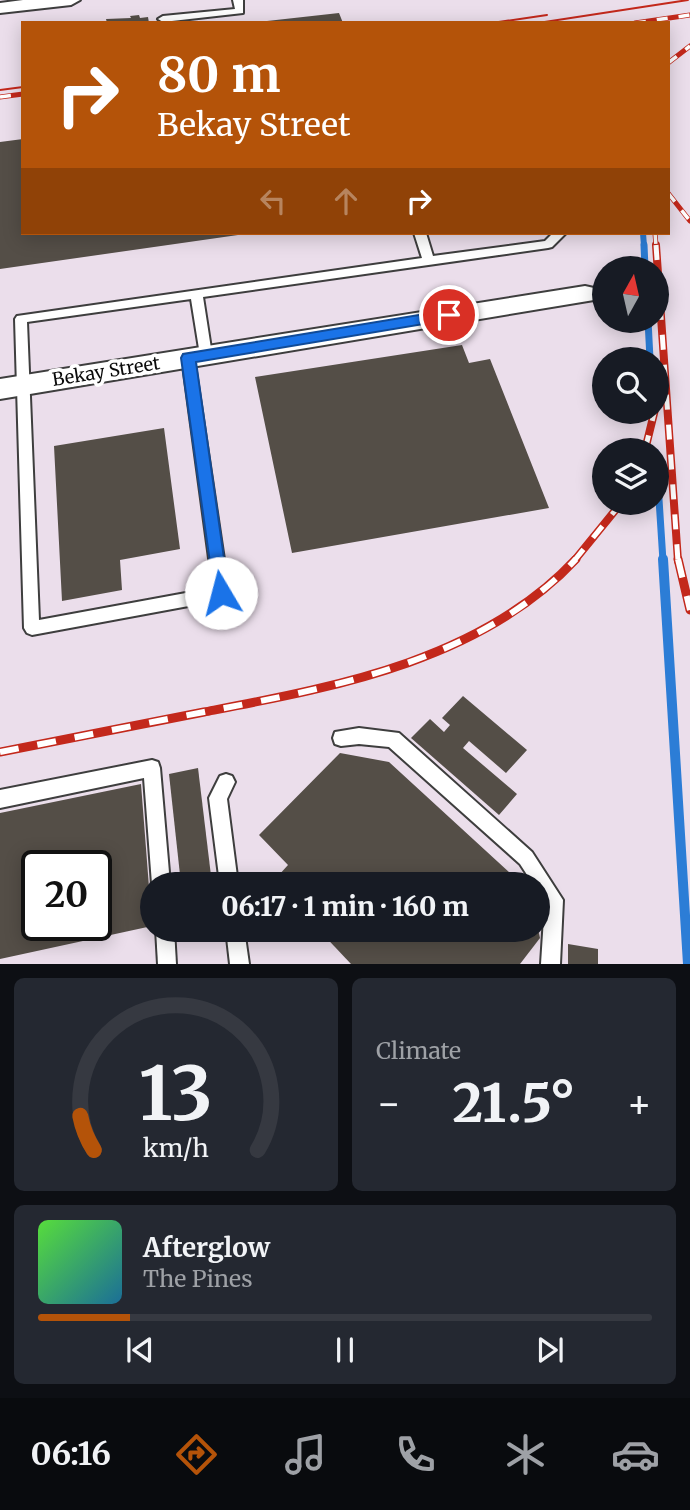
<!DOCTYPE html>
<meta charset="utf-8">
<style>
body{margin:0;font-family:Merriweather,serif;background:#242831;color:#f1f3f6;height:100vh;display:flex;flex-direction:column;font-size:26px;white-space:nowrap}
*{box-sizing:border-box;margin:0}
p{font-size:23px;color:#9ea1a6}
.icon{flex:none;width:38px;height:38px;fill:none;stroke:currentColor;stroke-width:2;stroke-linecap:round;stroke-linejoin:round}
.map{position:relative;height:964px;overflow:hidden}
.panel{display:flex;flex-direction:column;gap:14px;padding:14px;background:#0d0f14;flex:1}
.panel>*{flex:none}
.top-card{position:absolute;left:21px;top:21px;width:649px;height:214px;border-radius:0px;box-shadow:0 4px 18px #0003;background:#b45309;color:#fff;overflow:hidden}
.needle{width:46px;rotate:8deg}
.fabs{position:absolute;left:592px;top:256px;display:grid;gap:14px}
.fabs a{display:grid;place-items:center;width:77px;height:77px;border-radius:50%;background:#171b24;box-shadow:0 4px 18px #0003;font-size:35px}
.speed{position:absolute;left:21px;top:850px;display:flex;gap:14px;font-size:35px;font-weight:700;text-align:center}
.speed>*{display:grid;place-content:center;width:91px;height:91px;border-radius:50%;background:#171b24;box-shadow:0 4px 18px #0003;line-height:1}
.speed .limit{border:4px solid #111;border-radius:10px;background:#fff;color:#111}
.pin{position:absolute;display:grid;place-items:center;width:60px;height:60px;color:#fff;margin:-30px;border:4px solid #fff;border-radius:50%;box-shadow:0 2px 7px #0007}
.me{position:absolute;width:77px;margin:-38px;rotate:352deg;stroke-linejoin:round;filter:drop-shadow(0 0 5px #0008)}
.turn{display:flex;align-items:center;gap:24px;height:147px;padding:0 21px;font-size:32px}
.turn .icon{width:91px;height:91px;stroke-width:2.5}
.turn b{display:block;font-size:49px;line-height:60px}
.lanes{display:flex;align-items:center;height:66px;padding:0 21px;background:#0003;justify-content:center;gap:35px;direction:ltr}
.lanes .off{opacity:.35}
.big{font-size:52px;font-weight:800;line-height:1.1}
.panel .card{flex:1;display:flex;flex-direction:column;justify-content:center;gap:10px;min-width:0;padding:0 24px;border-radius:10px;background:#242831}
.panel .dial{align-items:center;gap:0}
.dial svg{height:182px;overflow:visible;fill:none;stroke:#363941;stroke-width:7;stroke-linecap:round;text-anchor:middle}
.dial text{fill:#f1f3f6;stroke:none}
.song{display:flex;align-items:center;gap:21px}
.cover{width:84px;height:84px;border-radius:10px;background:linear-gradient(135deg,hsl(110 70% 55%),hsl(200 70% 35%))}
.played{height:7px;border-radius:4px;background:linear-gradient(90deg,#b45309 15%,#363941 15%)}
.keys{display:flex;justify-content:space-around;direction:ltr}
.heat{display:flex;justify-content:space-between;align-items:center;font-size:38px;direction:ltr}
.panel .tiles{flex:1;display:grid;gap:14px;grid-template-columns:1fr 1fr}
.card:last-child{grid-column:span 2}
.trip{position:absolute;left:140px;top:872px;width:410px;height:70px;border-radius:35px;background:#171b24;box-shadow:0 4px 18px #0003;font-weight:800;line-height:70px;text-align:center}
.tabs{display:flex;height:112px;justify-content:space-around;align-items:center;background:#090b0e;color:#9ea1a6}
.tabs .icon{width:49px;height:49px}
.tabs .current{color:#b45309}
.tabs b{font-size:32px;color:#f1f3f6}
.map>svg:first-child{display:block}
.industrial{fill:#ebdeeb;fill-rule:evenodd}
.lines{fill:none;stroke-linecap:round;stroke-linejoin:round}
.stream-far2{stroke:#2c7dd6;stroke-width:6}
.stream-far1{stroke:#2c7dd6;stroke-width:7}
.stream{stroke:#2c7dd6;stroke-width:10}
.building{fill:#544e47;fill-rule:evenodd}
.service-casing{stroke:#3e3e3e;stroke-width:4}
.minor-casing{stroke:#3e3e3e;stroke-width:4}
.service{fill:#fff;fill-rule:evenodd}
.minor{fill:#fff;fill-rule:evenodd}
.tram{stroke:#c3281b;stroke-width:2}
.rail-far2-casing{stroke:#c3281b;stroke-width:5}
.rail-far1-casing{stroke:#c3281b;stroke-width:8}
.rail-casing{stroke:#c3281b;stroke-width:9}
.rail-far2{stroke:#fff;stroke-width:3.5;stroke-dasharray:11;stroke-linecap:butt}
.rail-far1{stroke:#fff;stroke-width:5;stroke-dasharray:15;stroke-linecap:butt}
.rail{stroke:#fff;stroke-width:6;stroke-dasharray:19;stroke-linecap:butt}
.route{fill:#1a73e8;stroke:#114b97;stroke-width:2}
.labels{text-anchor:middle;dominant-baseline:central;stroke-width:7;stroke-linejoin:round;paint-order:stroke}
.street-label{font-size:18px;fill:#0b0b0b;stroke:#fff}
</style>
<div class="map">
<svg width="690" height="964" viewBox="0 0 690 964">
<rect width="100%" height="100%" fill="#fffde9"/>
<path class="industrial" d="M0,0H690V964H0ZM23,23H668V233H23ZM604,268H656V320H604ZM604,359H656V411H604ZM604,450H656V502H604ZM37,866H96V926H37ZM152,884H537V929H152Z"/>
<g class="lines">
<polyline class="stream-far2" points="643,233 644,246"/>
<g class="stream-far1">
<polyline points="644,245 645,268"/>
<polyline points="648,320 650,359"/>
<polyline points="656,453 663,561"/>
</g>
<polyline class="stream" points="663,559 688,964"/>
</g>
<g class="building">
<polygon points="339,13 343,23 267,23 267,21"/>
<polygon points="139,15 140,18 148,17 149,23 107,23 106,19 131,18 130,16"/>
<polygon points="23,139 23,233 245,234 0,269 0,142"/>
<polygon points="462,345 469,363 490,359 549,508 292,553 255,377"/>
<polygon points="164,428 180,549 120,560 122,590 62,601 54,446"/>
<polygon points="463,696 527,750 506,773 469,741 463,748 517,794 499,815 411,738 430,719 444,732 450,725 442,718"/>
<polygon points="340,753 389,762 522,884 285,884 278,876 288,865 259,835"/>
<polygon points="198,768 212,884 181,884 169,774"/>
<path d="M141,784L152,926L0,959V813ZM37,866H96V926H37Z"/>
<polygon points="186,929 218,929 219,935 187,942"/>
<polygon points="318,929 538,929 540,938 520,964 351,964"/>
<polygon points="568,944 598,949 598,964 568,964"/>
</g>
<g class="lines">
<g class="service-casing">
<g id="service">
<polygon points="233,0 243,0 243,13 163,22 158,19 163,16 235,9"/>
<polygon points="414,233 426,233 433,256 545,241 553,233 566,233 552,247 548,248 203,297 212,355 206,360 200,355 191,299 27,322 39,620 213,588 182,358 188,353 194,358 229,593 226,598 221,600 32,635 27,633 24,628 15,319 17,316 422,258"/>
<polygon points="359,728 399,733 532,852 563,900 560,964 541,964 545,902 537,891 537,884 533,884 520,864 389,747 359,744 341,746 335,744 333,738 335,732"/>
<polygon points="152,760 158,762 160,768 170,884 152,884 144,778 0,808 0,790"/>
<polygon points="226,774 232,776 235,782 227,799 238,884 220,884 209,798 220,776"/>
<polygon points="156,929 174,929 176,964 158,964"/>
<polygon points="226,929 244,929 249,964 230,964"/>
</g>
</g>
<g class="minor-casing">
<g id="minor">
<polygon points="23,0 80,0 71,5 0,13 0,3"/>
<polygon points="585,286 594,288 597,294 594,300 0,399 0,379"/>
</g>
</g>
<use href="#service" class="service"/>
<use href="#minor" class="minor"/>
<g class="tram">
<polyline points="492,23 547,15"/>
<polyline points="538,23 688,0"/>
<polyline points="0,90 23,87"/>
</g>
<g class="rail-far2-casing">
<g id="rail-far2">
<polyline points="635,23 690,15"/>
<polyline points="668,63 690,46"/>
<polyline points="0,97 23,94"/>
<polyline points="668,193 690,221"/>
<polyline points="655,233 656,246"/>
</g>
</g>
<g class="rail-far1-casing">
<g id="rail-far1">
<polyline points="656,245 678,561"/>
<polyline points="645,450 659,393"/>
<polyline points="574,561 622,502"/>
</g>
</g>
<g class="rail-casing">
<g id="rail">
<polyline points="678,559 690,610"/>
<path d="M0,752C68,739 136,725 204,712C334,687 481,661 576,559"/>
</g>
</g>
<use href="#rail-far2" class="rail-far2"/>
<use href="#rail-far1" class="rail-far1"/>
<use href="#rail" class="rail"/>
</g>
<polygon class="route" points="449,310 454,312 454,319 196,362 229,593 227,598 221,600 215,598 181,358 183,354"/>
<g class="labels">
<g class="street-label">
<text transform="translate(106 371) rotate(-9)">Bekay Street</text>
</g>
</g>
</svg>
<div class="fabs">
<a><svg class="needle" viewBox="-14 -14 28 28"><path d="M0-13l5 13h-10z" fill="#e53935"/><path d="M0 13l5-13h-10z" fill="#9ea1a6"/></svg></a>
<a><svg class="icon" aria-label="search" viewBox="0 0 24 24"><circle cx="10" cy="10" r="6"/><path d="M15 15l6 6"/></svg></a>
<a><svg class="icon" aria-label="layers" viewBox="0 0 24 24"><path d="M12 4l9 5-9 5-9-5zM3 14l9 5 9-5"/></svg></a>
</div>
<div class="speed"><div class="limit">20</div></div>
<div class="pin" style="left:449px;top:315px;background:#d93025"><svg class="icon" aria-label="arrive" viewBox="0 0 24 24"><path d="M6 21V4h12l-3 4 3 4H6"/></svg></div>
<svg class="me" style="left:221px;top:593px" viewBox="-20 -20 40 40"><circle r="19" fill="#fff"/><path d="M0-13L10 11 0 6-10 11z" fill="#1a73e8"/></svg>
<div class="trip">06:17 · 1 min · 160 m</div>
<div class="top-card">
<div class="turn"><svg class="icon" aria-label="right" viewBox="0 0 24 24"><path d="M7 20v-9h11M14 6l5 5-5 5"/></svg><div><b>80 m</b>Bekay Street</div></div>
<div class="lanes"><svg class="icon off" aria-label="left" viewBox="0 0 24 24"><path d="M17 20v-9H6M10 6l-5 5 5 5"/></svg><svg class="icon off" aria-label="ahead" viewBox="0 0 24 24"><path d="M12 20V5M6 11l6-6 6 6"/></svg><svg class="icon" aria-label="right" viewBox="0 0 24 24"><path d="M7 20v-9h11M14 6l5 5-5 5"/></svg></div>
</div>
</div>
<section class="panel">
<div class="tiles">
<div class="card dial"><svg viewBox="0 0 100 80">
<path d="M14 69A42 42 0 1 1 86 69"/>
<path d="M14 69A42 42 0 0 1 8 54" stroke="#b45309"/>
<text x="50" y="56" font-size="32" font-weight="700">13</text>
<text x="50" y="72" font-size="11">km/h</text>
</svg></div>
<div class="card"><p>Climate</p>
<div class="heat"><a>−</a><b class="big">21.5°</b><a>+</a></div>
</div>
<div class="card">
<div class="song"><i class="cover"></i><div><b>Afterglow</b><p>The Pines</p></div></div>
<div class="played"></div>
<div class="keys"><svg class="icon" aria-label="previous" viewBox="0 0 24 24"><path d="M18 5L8 12l10 7zM5 5v14"/></svg><svg class="icon" aria-label="pause" viewBox="0 0 24 24"><path d="M8 5v14M16 5v14"/></svg><svg class="icon" aria-label="next" viewBox="0 0 24 24"><path d="M6 5l10 7-10 7zM19 5v14"/></svg></div>
</div>
</div>
</section>
<nav class="tabs">
<b>06:16</b>
<svg class="icon current" aria-label="directions" viewBox="0 0 24 24"><path d="M12 3l9 9-9 9-9-9zM9 14v-3h6M13 9l2 2-2 2"/></svg>
<svg class="icon" aria-label="music" viewBox="0 0 24 24"><path d="M9 18V5l10-2v13"/><circle cx="6" cy="18" r="3"/><circle cx="16" cy="16" r="3"/></svg>
<svg class="icon" aria-label="phone" viewBox="0 0 24 24"><path d="M5 4h4l2 5-3 2q2 4 5 5l2-3 5 2v4C11 20 4 13 5 4z"/></svg>
<svg class="icon" aria-label="climate" viewBox="0 0 24 24"><path d="M12 3v18M4 7l16 10M4 17L20 7"/></svg>
<svg class="icon" aria-label="car" viewBox="0 0 24 24"><path d="M5 17H2v-5l4-1 3-4h7l3 4 3 1v5h-3M9 17h6M6 11h13"/><circle cx="7" cy="17" r="2"/><circle cx="17" cy="17" r="2"/></svg>
</nav>
